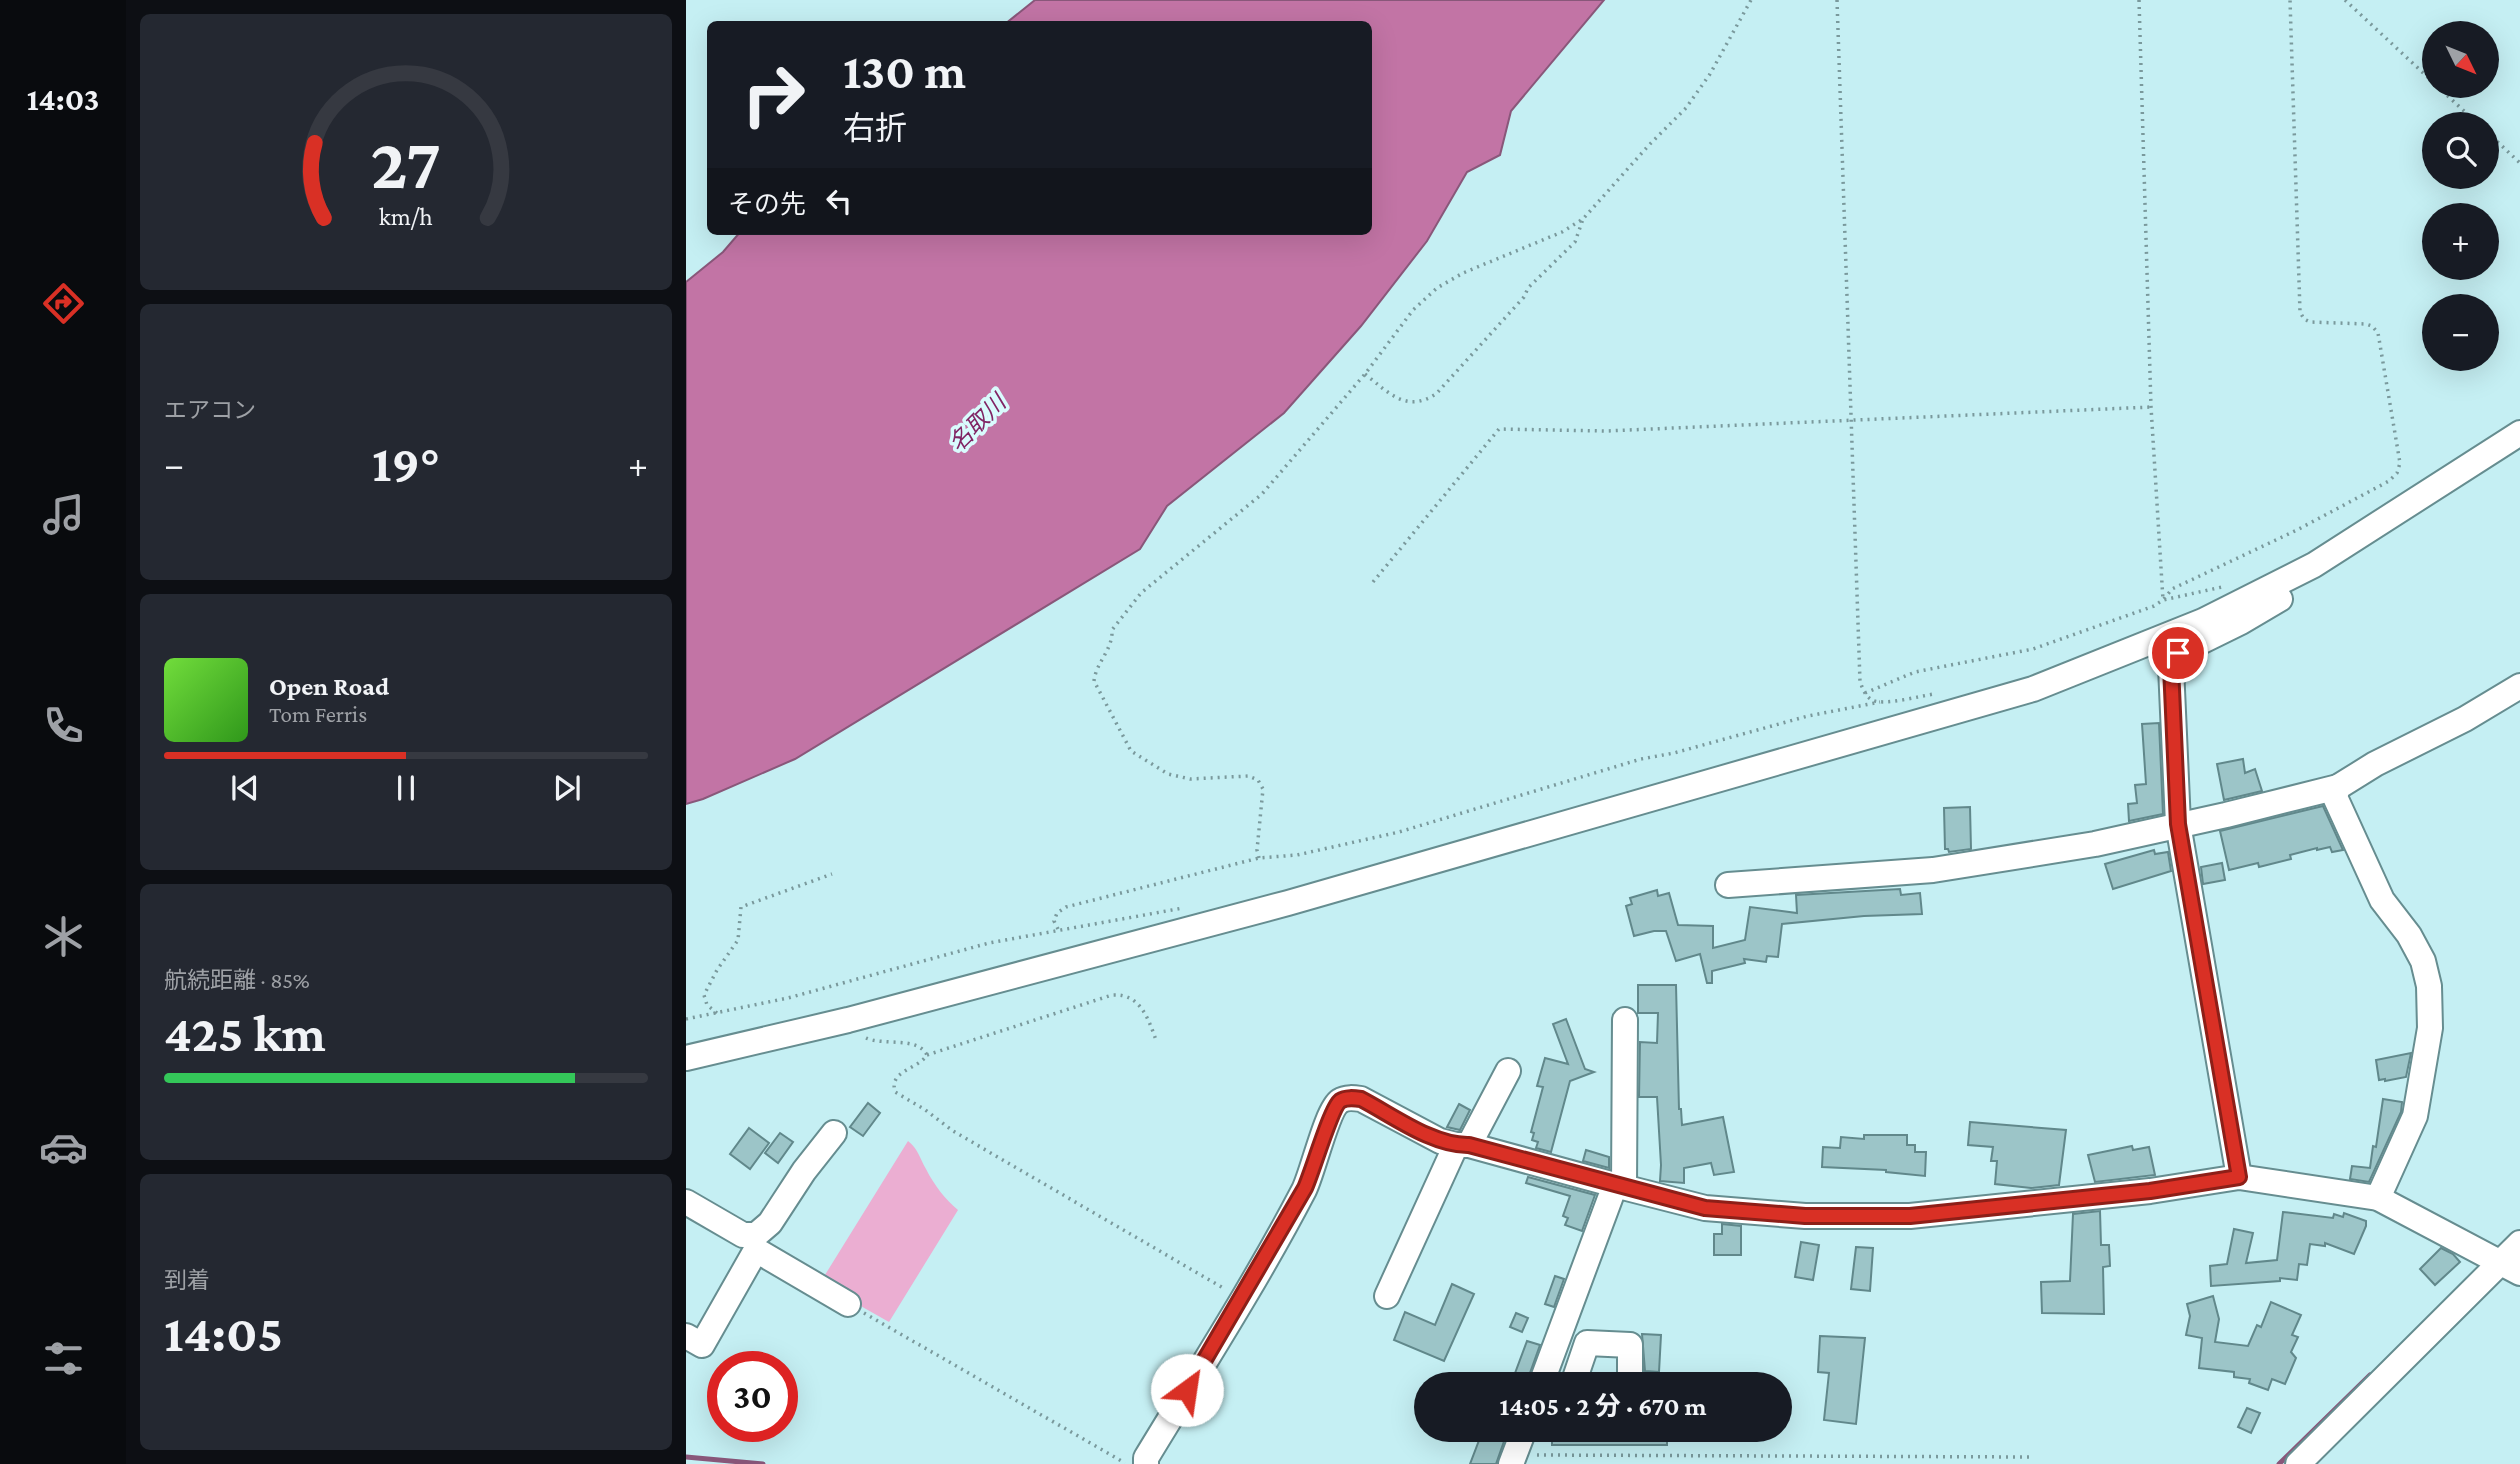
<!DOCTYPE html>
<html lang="ja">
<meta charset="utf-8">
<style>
body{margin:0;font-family:"Crimson Pro","Noto Sans JP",serif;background:#242831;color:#f1f3f6;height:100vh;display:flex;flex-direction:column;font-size:26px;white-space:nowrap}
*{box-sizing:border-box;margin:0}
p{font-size:23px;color:#9ea1a6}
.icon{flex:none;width:38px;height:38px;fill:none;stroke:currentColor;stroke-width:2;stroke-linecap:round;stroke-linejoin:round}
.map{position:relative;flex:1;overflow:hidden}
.panel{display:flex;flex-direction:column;gap:14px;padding:14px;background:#0d0f14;width:560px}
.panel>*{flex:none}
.hud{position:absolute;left:21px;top:21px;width:665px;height:214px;border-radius:10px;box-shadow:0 7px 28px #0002;background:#171b24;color:#f1f3f6;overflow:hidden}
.needle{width:46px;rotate:133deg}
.tools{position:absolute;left:1736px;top:21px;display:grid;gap:14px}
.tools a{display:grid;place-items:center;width:77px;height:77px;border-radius:50%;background:#171b24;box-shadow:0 7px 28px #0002;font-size:35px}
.speed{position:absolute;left:21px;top:1351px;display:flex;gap:14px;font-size:35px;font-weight:700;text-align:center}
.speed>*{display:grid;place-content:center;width:91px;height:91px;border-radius:50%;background:#171b24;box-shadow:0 7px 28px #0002;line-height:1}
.speed .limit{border:10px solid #d22;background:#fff;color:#111}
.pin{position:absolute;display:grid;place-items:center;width:60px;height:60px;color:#fff;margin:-30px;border:4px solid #fff;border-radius:50%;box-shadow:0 2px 7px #0007}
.me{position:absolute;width:77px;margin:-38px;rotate:31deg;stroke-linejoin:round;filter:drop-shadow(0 0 5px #0008)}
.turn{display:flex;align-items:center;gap:24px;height:147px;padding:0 21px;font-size:32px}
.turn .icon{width:91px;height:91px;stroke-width:2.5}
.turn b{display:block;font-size:49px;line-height:60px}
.then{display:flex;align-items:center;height:66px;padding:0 21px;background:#0003;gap:14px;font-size:26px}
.big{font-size:52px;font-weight:700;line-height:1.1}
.panel .tile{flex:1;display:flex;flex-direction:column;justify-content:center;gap:10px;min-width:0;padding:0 24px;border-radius:10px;background:#242831}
.panel .dial{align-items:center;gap:0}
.dial svg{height:182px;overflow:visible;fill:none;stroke:#363941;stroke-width:7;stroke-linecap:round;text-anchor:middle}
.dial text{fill:#f1f3f6;stroke:none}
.song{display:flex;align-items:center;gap:21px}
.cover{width:84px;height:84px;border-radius:10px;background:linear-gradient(135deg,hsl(100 70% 55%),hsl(110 70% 35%))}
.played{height:7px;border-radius:4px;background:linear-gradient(90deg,#d93025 50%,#363941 50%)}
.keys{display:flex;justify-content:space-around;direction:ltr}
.heat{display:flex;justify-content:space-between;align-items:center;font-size:38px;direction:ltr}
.charge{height:10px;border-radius:5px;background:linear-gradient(90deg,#34c759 85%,#363941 0)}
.trip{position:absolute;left:728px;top:1372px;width:378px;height:70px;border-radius:35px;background:#171b24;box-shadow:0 7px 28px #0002;font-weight:700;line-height:70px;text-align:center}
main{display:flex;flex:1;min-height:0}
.tab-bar{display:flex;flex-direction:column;width:126px;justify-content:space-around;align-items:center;background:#090b0e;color:#9ea1a6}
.tab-bar .icon{width:49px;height:49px}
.tab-bar .current{color:#d93025}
.tab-bar b{font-size:32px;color:#f1f3f6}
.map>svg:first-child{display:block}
.green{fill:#ebaed2}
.water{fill:#c274a5;stroke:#89577a;stroke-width:2}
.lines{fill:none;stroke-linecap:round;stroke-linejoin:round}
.stream{stroke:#89577a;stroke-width:5}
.building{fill:#9cc5c8;stroke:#61888b;stroke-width:2}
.minor-casing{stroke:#668d90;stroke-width:28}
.path{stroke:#7a999c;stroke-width:3.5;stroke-dasharray:2 5;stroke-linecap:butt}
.minor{stroke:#fff;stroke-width:24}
.route-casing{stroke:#8d1f18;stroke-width:18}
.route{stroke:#d93025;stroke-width:12}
.labels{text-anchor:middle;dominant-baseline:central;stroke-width:7;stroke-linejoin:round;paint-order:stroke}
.water-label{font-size:23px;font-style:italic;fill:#812464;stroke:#d9fbfd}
</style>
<main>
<nav class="tab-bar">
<b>14:03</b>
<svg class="icon current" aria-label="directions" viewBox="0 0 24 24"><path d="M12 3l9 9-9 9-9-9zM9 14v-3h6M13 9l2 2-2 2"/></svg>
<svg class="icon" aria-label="music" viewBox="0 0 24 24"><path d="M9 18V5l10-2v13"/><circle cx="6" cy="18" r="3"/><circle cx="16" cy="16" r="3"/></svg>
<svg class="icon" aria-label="phone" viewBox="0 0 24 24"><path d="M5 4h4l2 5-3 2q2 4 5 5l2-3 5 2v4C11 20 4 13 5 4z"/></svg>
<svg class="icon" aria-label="climate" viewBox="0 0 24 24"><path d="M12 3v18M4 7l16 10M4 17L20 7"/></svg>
<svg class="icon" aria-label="car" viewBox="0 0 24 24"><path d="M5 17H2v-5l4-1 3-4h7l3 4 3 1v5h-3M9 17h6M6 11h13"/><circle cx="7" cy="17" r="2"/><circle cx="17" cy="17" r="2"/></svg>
<svg class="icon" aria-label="filters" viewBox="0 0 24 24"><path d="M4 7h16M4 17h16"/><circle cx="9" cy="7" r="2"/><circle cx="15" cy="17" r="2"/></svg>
</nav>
<section class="panel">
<div class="tile dial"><svg viewBox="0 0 100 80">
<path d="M14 69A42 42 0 1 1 86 69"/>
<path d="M14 69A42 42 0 0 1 10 36" stroke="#d93025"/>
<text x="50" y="56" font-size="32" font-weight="700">27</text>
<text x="50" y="72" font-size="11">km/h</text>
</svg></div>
<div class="tile"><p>エアコン</p>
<div class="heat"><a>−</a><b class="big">19°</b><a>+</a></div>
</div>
<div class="tile">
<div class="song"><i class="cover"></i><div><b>Open Road</b><p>Tom Ferris</p></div></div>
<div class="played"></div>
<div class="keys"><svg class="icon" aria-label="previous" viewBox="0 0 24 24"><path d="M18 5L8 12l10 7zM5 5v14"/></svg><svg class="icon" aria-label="pause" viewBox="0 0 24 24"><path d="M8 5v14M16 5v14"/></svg><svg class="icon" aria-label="next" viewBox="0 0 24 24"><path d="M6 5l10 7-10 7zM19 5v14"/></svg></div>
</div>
<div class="tile"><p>航続距離 · 85%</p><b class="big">425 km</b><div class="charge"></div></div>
<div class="tile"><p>到着</p><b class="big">14:05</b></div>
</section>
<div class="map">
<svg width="1834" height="1464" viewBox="0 0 1834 1464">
<rect width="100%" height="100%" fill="#c5eff3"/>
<path class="green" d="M222,1141C233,1150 233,1157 240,1169C248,1185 259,1199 272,1210L203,1322L134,1283Z"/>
<polygon class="water" points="349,0 918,0 825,111 814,155 781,172 741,241 675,326 598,413 481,506 454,549 109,759 17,799 0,804 0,282 37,252 55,231 682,231 682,24 319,24"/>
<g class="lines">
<g class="stream">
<polyline points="0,1457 77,1464"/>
<polyline points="1593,1464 1684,1375"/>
</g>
</g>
<g class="building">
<polygon points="1473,723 1477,814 1443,821 1442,804 1451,803 1449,785 1460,784 1456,724"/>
<polygon points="1557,759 1559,773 1569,769 1576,791 1538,800 1531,764"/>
<polygon points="1637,806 1657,850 1646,852 1644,847 1631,850 1631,848 1604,855 1605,859 1573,867 1572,863 1543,870 1534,831"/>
<polygon points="1284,807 1285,849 1263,852 1262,849 1259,849 1258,808"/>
<polygon points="1468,850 1469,854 1482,852 1485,871 1427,889 1419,864"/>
<polygon points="1536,863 1539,880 1517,884 1515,867"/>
<polygon points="1214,889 1215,895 1234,893 1236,914 1178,916 1096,924 1092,957 1081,956 1080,962 1058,959 1059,963 1026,971 1026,983 1021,983 1014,954 990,961 980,931 968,931 948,936 940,906 946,904 944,898 971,890 972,896 983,893 992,925 1027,926 1027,948 1059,940 1064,907 1111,913 1110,895"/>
<polygon points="952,985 990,985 993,1109 995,1109 996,1125 1037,1117 1048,1172 1028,1175 1025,1163 998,1168 998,1183 974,1181 975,1165 971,1097 953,1097 954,1042 971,1043 972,1013 952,1013"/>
<polygon points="880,1019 899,1069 908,1072 884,1081 865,1152 850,1148 852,1142 846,1140 848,1133 845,1132 857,1087 851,1086 859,1058 882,1064 867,1024"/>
<polygon points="1725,1053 1720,1077 1699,1081 1699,1079 1693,1080 1690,1060"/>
<polygon points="1697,1099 1716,1102 1715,1112 1683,1182 1664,1179 1666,1166 1684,1168 1687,1146 1690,1147"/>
<polygon points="182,1103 194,1113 177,1136 164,1127"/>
<polygon points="773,1104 784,1110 774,1130 761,1127"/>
<polygon points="1284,1122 1380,1130 1373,1185 1345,1188 1309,1184 1311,1161 1305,1161 1307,1147 1282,1145"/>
<polygon points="63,1128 83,1143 64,1169 44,1154"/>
<polygon points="94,1133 107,1142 92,1163 79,1153"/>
<polygon points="1178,1135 1221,1135 1221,1145 1229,1145 1229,1152 1240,1152 1239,1176 1200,1172 1200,1170 1136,1167 1137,1147 1154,1148 1155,1137 1178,1139"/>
<polygon points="1446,1146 1447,1150 1463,1147 1469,1175 1409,1182 1402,1155"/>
<polygon points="900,1150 923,1157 923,1168 897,1161"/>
<polygon points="842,1177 909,1195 896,1231 879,1225 882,1218 877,1216 884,1196 840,1183"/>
<polygon points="1414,1211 1415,1245 1423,1245 1424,1266 1417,1267 1418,1314 1356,1313 1355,1282 1384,1281 1387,1214"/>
<polygon points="1597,1212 1647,1218 1648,1214 1657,1217 1658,1213 1680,1221 1680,1226 1668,1254 1639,1243 1639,1246 1624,1244 1621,1265 1613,1264 1611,1280 1594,1278 1594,1281 1525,1286 1524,1266 1541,1264 1548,1229 1567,1233 1560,1263 1591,1260"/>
<polygon points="1036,1224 1055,1226 1055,1255 1028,1255 1028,1234 1036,1234"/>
<polygon points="1115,1242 1133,1245 1127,1280 1109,1277"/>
<polygon points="1170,1247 1187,1248 1184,1291 1165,1289"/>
<polygon points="1755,1248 1767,1254 1774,1262 1749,1285 1734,1269"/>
<polygon points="869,1276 878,1279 868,1307 859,1304"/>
<polygon points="766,1284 788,1294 758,1361 708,1340 719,1312 749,1325"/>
<polygon points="1527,1296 1533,1319 1529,1342 1562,1346 1571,1325 1575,1327 1585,1302 1615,1315 1606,1335 1612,1337 1605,1352 1610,1358 1599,1384 1586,1379 1582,1390 1563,1383 1564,1379 1548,1377 1548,1372 1513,1368 1516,1338 1500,1335 1504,1316 1501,1304"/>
<polygon points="830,1313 842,1318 836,1332 824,1327"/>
<polygon points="956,1334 975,1335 973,1372 959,1371"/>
<polygon points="1134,1336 1179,1338 1170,1424 1138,1420 1143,1373 1132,1372"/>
<polygon points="841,1341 854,1345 840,1384 825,1384"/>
<polygon points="1561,1408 1574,1413 1565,1433 1552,1427"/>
<polygon points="797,1430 822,1430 810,1464 784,1464"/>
<rect x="866" y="1430" width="115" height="15"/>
</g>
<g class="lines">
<g class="minor-casing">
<g id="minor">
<polyline points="1042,885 1247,870 1409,844 1540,815 1652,787"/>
<polyline points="0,1058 162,1020 602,903 1347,689 1517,621 1628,565 1834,433"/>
<polyline points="822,1071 783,1145 929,1185 855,1384"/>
<polyline points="1553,1177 1492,824 1485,667 1492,653 1555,622 1594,599"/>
<polyline points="929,1185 1019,1208 1119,1216 1224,1216 1464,1191 1553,1177 1692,1198 1834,1273"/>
<polyline points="938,1187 939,1020"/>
<polyline points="1692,1198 1729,1116 1744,1028 1743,986 1737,961 1723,935 1696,900 1649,797 1652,787 1689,764 1779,719 1834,686"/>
<polyline points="0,1202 57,1235 70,1235 84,1223 118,1171 148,1133"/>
<polyline points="701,1296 770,1145 783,1145"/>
<polyline points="0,1336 16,1345 70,1250 162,1304"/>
<polyline points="887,1384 901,1343 944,1345 944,1384"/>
<path d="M460,1464V1458C514,1369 570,1282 618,1190C627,1172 641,1109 654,1101C660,1097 668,1098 675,1099L754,1141L770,1145"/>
<polyline points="825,1464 838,1430"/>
<polyline points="1612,1464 1834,1243"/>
</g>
</g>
<g class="path">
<path d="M1151,0L1174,682C1177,689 1179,696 1186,700C1197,706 1234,696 1248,694"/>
<polyline points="1453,0 1465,407 1477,600 1536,587"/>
<polyline points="1659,0 1748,83"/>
<polyline points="1751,86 1792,124"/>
<polyline points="1801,132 1834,163"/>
<path d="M679,374C703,393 720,413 750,394L838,297L842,288L889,242L897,219"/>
<polyline points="687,582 813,429 920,431 1465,407"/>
<polyline points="1179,693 1229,672 1347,649 1468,606 1477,600 1486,589 1611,530 1703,481 1711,473 1714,463 1692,333 1686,326 1680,324 1624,322 1618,319 1614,312 1604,0"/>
<path d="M573,858L571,850L577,789L572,780L562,776L504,779L482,774L445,751L408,681C410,662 427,650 426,630L455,593L576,494L679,374L727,310L751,288L777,273L876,232L897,219L963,145L1000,108L1024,74L1065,0"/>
<polyline points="372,929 368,921 371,913 380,907 573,858 611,855 713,832 955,759 988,753 1122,716 1194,702"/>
<polyline points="31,1013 21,1005 18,995 31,970 52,940 55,907 146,874"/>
<polyline points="0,1019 102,998 303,943 497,908"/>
<path d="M180,1038C198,1046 231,1036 241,1055C231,1070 203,1070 209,1092L238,1109L267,1131L539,1289"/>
<path d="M241,1055L426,995C454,993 462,1018 470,1040"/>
<polyline points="178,1313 439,1463"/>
<polyline points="851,1455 1343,1457"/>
</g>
<use href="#minor" class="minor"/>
</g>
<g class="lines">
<g class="route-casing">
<path id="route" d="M501,1390L619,1188C626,1173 645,1108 654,1101C660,1097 668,1098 675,1099C706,1115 747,1146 783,1145L1019,1208L1119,1216H1224L1464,1191L1553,1177L1492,824L1485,667L1492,653"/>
</g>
<use href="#route" class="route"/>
</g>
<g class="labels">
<g class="water-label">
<text transform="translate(291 423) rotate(-45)">名取川</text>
</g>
</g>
</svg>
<div class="tools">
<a><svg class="needle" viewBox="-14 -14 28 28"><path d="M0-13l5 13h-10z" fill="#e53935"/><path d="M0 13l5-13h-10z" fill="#9ea1a6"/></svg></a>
<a><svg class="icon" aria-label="search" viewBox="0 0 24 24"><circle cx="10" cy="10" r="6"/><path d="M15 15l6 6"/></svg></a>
<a>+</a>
<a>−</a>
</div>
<div class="speed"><div class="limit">30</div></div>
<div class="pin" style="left:1492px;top:653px;background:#d93025"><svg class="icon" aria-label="arrive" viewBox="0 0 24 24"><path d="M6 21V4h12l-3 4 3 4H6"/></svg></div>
<svg class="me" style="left:501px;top:1390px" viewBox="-20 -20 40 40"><circle r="19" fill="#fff"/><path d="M0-13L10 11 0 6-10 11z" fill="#d93025"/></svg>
<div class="trip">14:05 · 2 分 · 670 m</div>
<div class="hud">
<div class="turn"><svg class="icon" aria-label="right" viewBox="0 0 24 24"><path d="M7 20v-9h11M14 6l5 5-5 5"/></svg><div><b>130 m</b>右折</div></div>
<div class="then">その先<svg class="icon" aria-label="left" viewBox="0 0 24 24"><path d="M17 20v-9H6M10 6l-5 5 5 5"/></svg></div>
</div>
</div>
</main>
